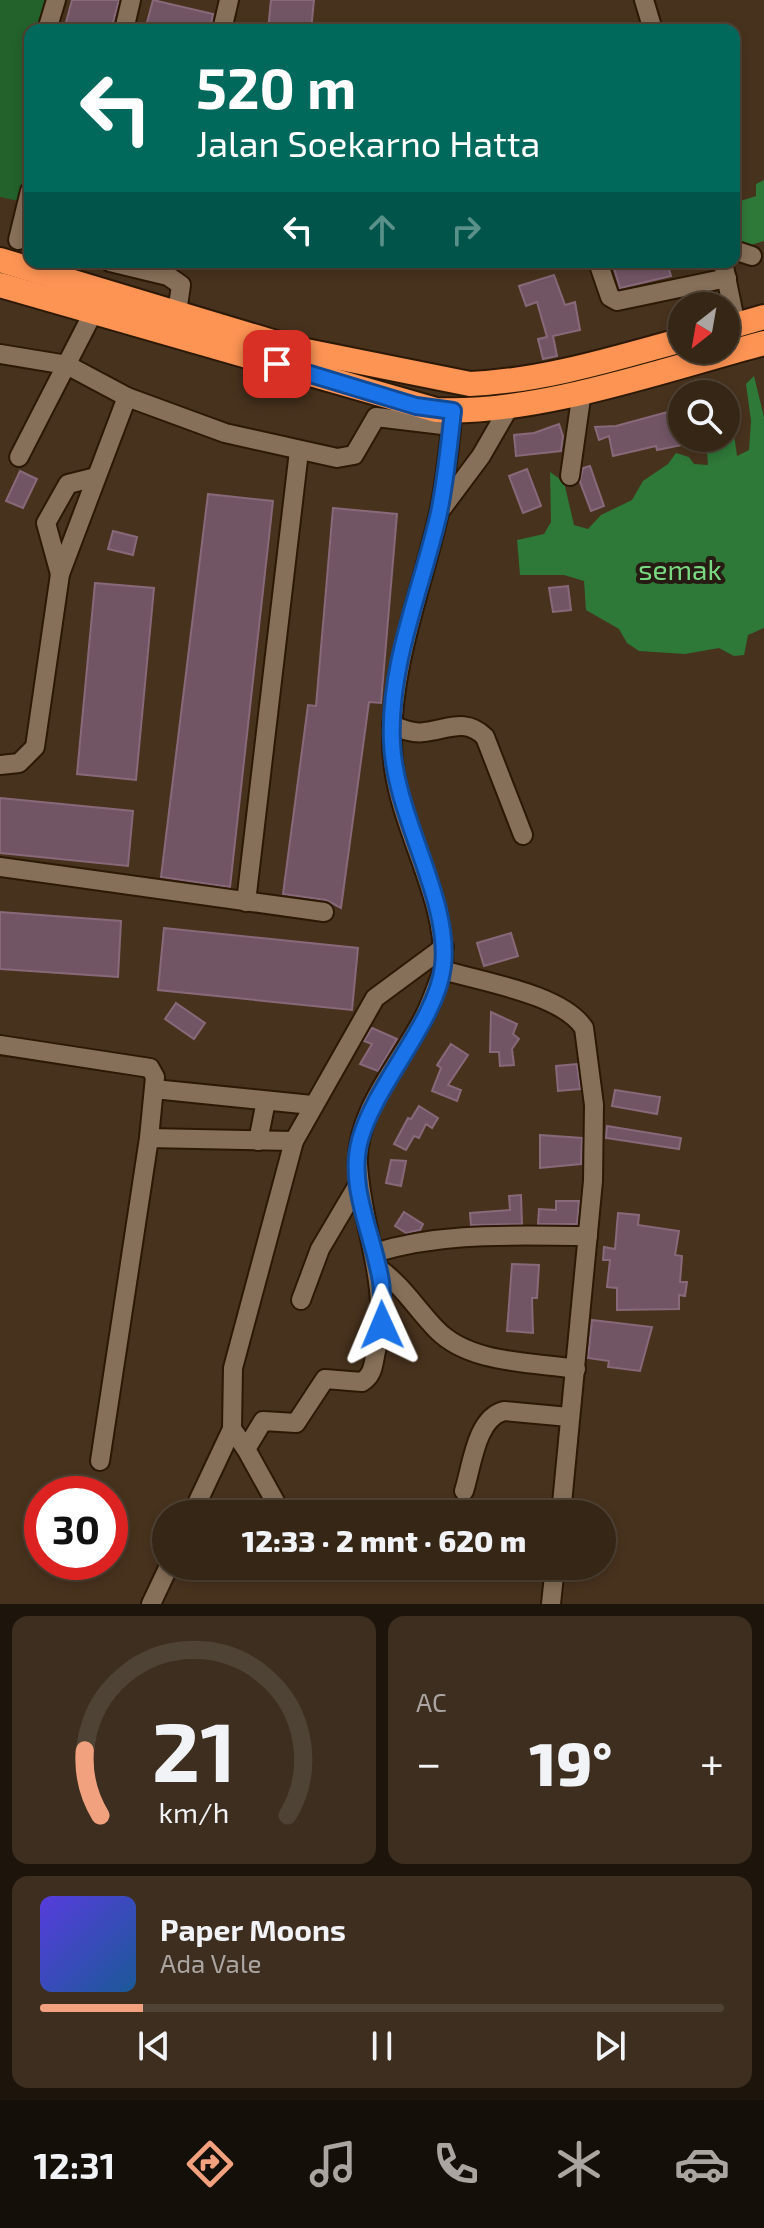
<!DOCTYPE html>
<html lang="id">
<meta charset="utf-8">
<style>
body{margin:0;font-family:"Exo 2",sans-serif;background:#3d2e1f;color:#f1f3f6;height:100vh;display:flex;flex-direction:column;font-size:30px;white-space:nowrap}
*{box-sizing:border-box;margin:0}
p{font-size:26px;color:#aaa5a1}
.icon{flex:none;width:44px;height:44px;fill:none;stroke:currentColor;stroke-width:2;stroke-linecap:round;stroke-linejoin:round}
.map{position:relative;height:1604px;overflow:hidden}
.details{display:flex;flex-direction:column;gap:12px;padding:12px;background:#1d150c;flex:1}
.details>*{flex:none}
.guide{position:absolute;left:24px;top:24px;width:716px;height:244px;border-radius:16px;box-shadow:0 4px 12px #0003,0 0 0 2px #4f4335;background:#00695c;color:#fff;overflow:hidden}
.needle{width:52px;rotate:211deg}
.buttons{position:absolute;left:668px;top:292px;display:grid;gap:16px}
.buttons a{display:grid;place-items:center;width:72px;height:72px;border-radius:50%;background:#352616;box-shadow:0 4px 12px #0003,0 0 0 2px #4f4335;font-size:40px}
.speed{position:absolute;left:24px;top:1476px;display:flex;gap:16px;font-size:40px;font-weight:700;text-align:center}
.speed>*{display:grid;place-content:center;width:104px;height:104px;border-radius:50%;background:#352616;box-shadow:0 4px 12px #0003,0 0 0 2px #4f4335;line-height:1}
.speed .limit{border:12px solid #d22;background:#fff;color:#111}
.pin{position:absolute;display:grid;place-items:center;width:68px;height:68px;color:#fff;margin:-34px;border-radius:16px;box-shadow:0 4px 12px #0006}
.me{position:absolute;width:88px;margin:-44px;rotate:359deg;stroke-linejoin:round;filter:drop-shadow(0 0 6px #0008)}
.turn{display:flex;align-items:center;gap:28px;height:168px;padding:0 40px;font-size:36px}
.turn .icon{width:104px;height:104px;stroke-width:2.5}
.turn b{display:block;font-size:56px;line-height:68px}
.lanes{display:flex;align-items:center;height:76px;padding:0 40px;background:#0003;justify-content:center;gap:40px;direction:ltr}
.lanes .off{opacity:.35}
.big{font-size:60px;font-weight:800;line-height:1.1}
.details .card{flex:1;display:flex;flex-direction:column;justify-content:center;gap:12px;min-width:0;padding:0 28px;border-radius:16px;background:#3d2e1f}
.details .dial{align-items:center;gap:0}
.dial svg{height:208px;overflow:visible;fill:none;stroke:#4f4335;stroke-width:7;stroke-linecap:round;text-anchor:middle}
.dial text{fill:#f1f3f6;stroke:none}
.song{display:flex;align-items:center;gap:24px}
.cover{width:96px;height:96px;border-radius:12px;background:linear-gradient(135deg,hsl(250 70% 55%),hsl(210 70% 35%))}
.played{height:8px;border-radius:4px;background:linear-gradient(90deg,#f2a17e 15%,#4f4335 15%)}
.keys{display:flex;justify-content:space-around;direction:ltr}
.heat{display:flex;justify-content:space-between;align-items:center;font-size:44px;direction:ltr}
.details .tiles{flex:1;display:grid;gap:12px;grid-template-columns:1fr 1fr}
.card:last-child{grid-column:span 2}
.trip{position:absolute;left:152px;top:1500px;width:464px;height:80px;border-radius:40px;background:#352616;box-shadow:0 4px 12px #0003,0 0 0 2px #4f4335;font-weight:800;line-height:80px;text-align:center}
.menu{display:flex;height:128px;justify-content:space-around;align-items:center;background:#150f09;color:#aaa5a1}
.menu .icon{width:56px;height:56px}
.menu .selected{color:#f2a17e}
.menu b{font-size:36px;color:#f1f3f6}
.map>svg:first-child{display:block}
.green{fill:#23622b}
.forest{fill:#2e7838}
.building{fill:#725565;stroke:#876979;stroke-width:2}
.lines{fill:none;stroke-linecap:round;stroke-linejoin:round}
.minor-casing{stroke:#2c1905;stroke-width:22}
.highway-casing{stroke:#2c1905;stroke-width:28}
.minor{stroke:#877059;stroke-width:18}
.highway{stroke:#fd9454;stroke-width:24}
.route-casing{stroke:#114b97;stroke-width:20}
.route{stroke:#1a73e8;stroke-width:14}
.labels{text-anchor:middle;dominant-baseline:central;stroke-width:8;stroke-linejoin:round;paint-order:stroke}
.park-label{font-size:28px;fill:#79d982;stroke:#261c13}
</style>
<div class="map">
<svg width="764" height="1604" viewBox="0 0 764 1604">
<rect width="100%" height="100%" fill="#47321d"/>
<polygon class="green" points="0,0 61,0 55,30 30,30 30,149 19,201 0,197"/>
<g class="forest">
<polygon points="764,180 764,241 734,250 734,203 756,196 756,184"/>
<polygon points="754,376 764,417 764,628 748,635 744,655 734,656 719,648 685,654 639,651 627,643 619,629 586,610 584,581 564,575 520,575 517,540 544,534 551,522 550,472 564,482 574,525 588,529 601,515 632,500 643,481 668,464 676,453 689,457 694,464 708,465 706,438 726,438 726,419 733,427 737,456 749,450 751,421 746,384"/>
</g>
<g class="building">
<polygon points="72,0 119,0 111,30 64,30"/>
<polygon points="153,0 213,14 210,30 145,30"/>
<polygon points="271,0 314,0 311,30 268,30"/>
<polygon points="612,262 667,262 671,276 620,288"/>
<polygon points="554,275 565,305 575,302 580,330 553,336 557,356 543,359 538,339 547,337 537,302 526,306 519,286"/>
<polygon points="682,408 682,445 657,450 656,446 613,456 609,436 599,440 595,427 616,426"/>
<polygon points="559,424 563,436 561,451 516,456 514,435 534,433"/>
<polygon points="590,466 604,506 591,511 580,482 583,468"/>
<polygon points="527,469 541,506 523,513 509,476"/>
<polygon points="20,471 37,479 23,508 6,501"/>
<polygon points="208,494 273,501 230,887 161,877"/>
<polygon points="333,508 397,514 381,703 369,702 341,908 326,900 283,894 308,705 316,706"/>
<polygon points="113,531 137,537 133,555 108,549"/>
<polygon points="95,583 154,588 136,780 77,774"/>
<polygon points="568,586 571,610 553,612 549,588"/>
<polygon points="0,798 133,811 128,866 0,853"/>
<polygon points="0,912 121,921 118,977 0,969"/>
<polygon points="164,928 358,948 352,1010 158,990"/>
<polygon points="511,933 518,956 484,966 477,943"/>
<polygon points="176,1003 205,1023 194,1039 165,1019"/>
<polygon points="491,1012 517,1024 513,1034 519,1039 512,1049 514,1065 500,1066 499,1052 490,1052"/>
<polygon points="372,1028 397,1039 378,1071 360,1064 372,1044 364,1041"/>
<polygon points="451,1044 468,1055 448,1085 461,1090 457,1101 432,1091 441,1068 437,1065"/>
<polygon points="577,1064 580,1089 558,1091 556,1066"/>
<polygon points="615,1090 660,1097 657,1114 612,1106"/>
<polygon points="419,1106 438,1118 432,1128 426,1124 419,1138 414,1136 406,1150 394,1144 408,1118 411,1119"/>
<polygon points="607,1126 681,1138 679,1149 606,1138"/>
<polygon points="540,1135 582,1138 581,1164 540,1168"/>
<polygon points="391,1160 406,1161 401,1186 386,1183"/>
<polygon points="521,1195 522,1224 471,1225 470,1213 510,1210 509,1196"/>
<polygon points="556,1201 579,1201 577,1224 538,1224 539,1209 556,1210"/>
<polygon points="404,1212 423,1224 420,1230 406,1233 395,1226"/>
<polygon points="618,1213 639,1215 638,1225 679,1231 675,1255 682,1256 680,1282 687,1282 685,1296 679,1295 679,1309 617,1310 617,1288 607,1287 610,1260 603,1260 604,1247 615,1249"/>
<polygon points="512,1264 539,1265 537,1298 532,1298 533,1333 507,1331"/>
<polygon points="592,1320 652,1327 640,1371 608,1367 609,1361 588,1358"/>
</g>
<g class="lines">
<g class="minor-casing">
<g id="minor">
<polyline points="644,0 653,30"/>
<polyline points="47,30 56,0"/>
<polyline points="124,30 131,0"/>
<polyline points="222,30 229,0"/>
<polyline points="18,240 30,191"/>
<polyline points="734,250 752,256"/>
<polyline points="110,262 168,276 181,285 177,313"/>
<polyline points="598,262 610,297 617,301 727,278"/>
<polyline points="723,262 736,325"/>
<polyline points="0,354 67,365 127,397 225,433 337,458 354,455 376,417 451,426"/>
<path d="M453,411C449,445 446,480 439,513C422,589 392,662 392,740C391,820 448,890 443,970C482,982 562,994 584,1028L594,1105L593,1181L561,1514"/>
<polyline points="19,457 94,311"/>
<polyline points="570,476 582,391"/>
<polyline points="443,507 481,456 511,404"/>
<polyline points="60,574 46,523 68,484 96,477"/>
<path d="M392,725C402,729 413,734 424,732C446,730 466,717 485,737L523,835"/>
<polyline points="0,765 19,763 35,747 60,574 127,397"/>
<polyline points="0,867 324,912"/>
<polyline points="246,902 299,451"/>
<polyline points="0,1045 150,1068 155,1077 149,1138"/>
<polyline points="154,1089 312,1105"/>
<polyline points="258,1141 266,1101"/>
<path d="M374,1253C444,1231 516,1236 588,1236"/>
<path d="M377,1267C402,1285 416,1308 436,1329C469,1364 532,1362 576,1369"/>
<polyline points="301,1300 320,1249 359,1183"/>
<path d="M232,1429L246,1449L263,1421L296,1423L325,1379L362,1382C372,1376 373,1367 375,1356C392,1283 362,1235 358,1164C355,1111 403,1060 425,1015C432,1001 437,985 443,970"/>
<polyline points="246,1449 282,1514"/>
<polyline points="100,1461 149,1138 294,1141"/>
<path d="M464,1491C472,1466 476,1418 504,1411L569,1417"/>
<polyline points="192,1514 232,1429 233,1368 294,1141 375,998 444,947"/>
<polyline points="151,1604 169,1566"/>
<polyline points="551,1604 555,1566"/>
</g>
</g>
<g class="highway-casing">
<g id="highway">
<path d="M0,260L296,349L470,384C542,381 613,359 682,340"/>
<path d="M0,285L436,410C537,415 665,369 764,343"/>
<polyline points="726,328 764,317"/>
</g>
</g>
<use href="#minor" class="minor"/>
<use href="#highway" class="highway"/>
</g>
<g class="lines">
<g class="route-casing">
<path id="route" d="M277,364L416,406L453,411C449,445 446,479 439,513C422,588 388,665 392,743C395,817 451,899 443,966C437,1021 375,1084 360,1140C347,1187 374,1236 381,1282C383,1296 382,1311 382,1325"/>
</g>
<use href="#route" class="route"/>
</g>
<g class="labels">
<g class="park-label">
<text x="680" y="569">semak</text>
</g>
</g>
</svg>
<div class="buttons">
<a><svg class="needle" viewBox="-14 -14 28 28"><path d="M0-13l5 13h-10z" fill="#e53935"/><path d="M0 13l5-13h-10z" fill="#aaa5a1"/></svg></a>
<a><svg class="icon" aria-label="search" viewBox="0 0 24 24"><circle cx="10" cy="10" r="6"/><path d="M15 15l6 6"/></svg></a>
</div>
<div class="speed"><div class="limit">30</div></div>
<div class="pin" style="left:277px;top:364px;background:#d93025"><svg class="icon" aria-label="arrive" viewBox="0 0 24 24"><path d="M6 21V4h12l-3 4 3 4H6"/></svg></div>
<svg class="me" style="left:382px;top:1325px" viewBox="-20 -20 40 40"><path d="M0-17L14 15 0 8-14 15z" fill="#1a73e8" stroke="#fff" stroke-width="4"/></svg>
<div class="trip">12:33 · 2 mnt · 620 m</div>
<div class="guide">
<div class="turn"><svg class="icon" aria-label="left" viewBox="0 0 24 24"><path d="M17 20v-9H6M10 6l-5 5 5 5"/></svg><div><b>520 m</b>Jalan Soekarno Hatta</div></div>
<div class="lanes"><svg class="icon" aria-label="left" viewBox="0 0 24 24"><path d="M17 20v-9H6M10 6l-5 5 5 5"/></svg><svg class="icon off" aria-label="ahead" viewBox="0 0 24 24"><path d="M12 20V5M6 11l6-6 6 6"/></svg><svg class="icon off" aria-label="right" viewBox="0 0 24 24"><path d="M7 20v-9h11M14 6l5 5-5 5"/></svg></div>
</div>
</div>
<section class="details">
<div class="tiles">
<div class="card dial"><svg viewBox="0 0 100 80">
<path d="M14 69A42 42 0 1 1 86 69"/>
<path d="M14 69A42 42 0 0 1 8 44" stroke="#f2a17e"/>
<text x="50" y="56" font-size="32" font-weight="700">21</text>
<text x="50" y="72" font-size="11">km/h</text>
</svg></div>
<div class="card"><p>AC</p>
<div class="heat"><a>−</a><b class="big">19°</b><a>+</a></div>
</div>
<div class="card">
<div class="song"><i class="cover"></i><div><b>Paper Moons</b><p>Ada Vale</p></div></div>
<div class="played"></div>
<div class="keys"><svg class="icon" aria-label="previous" viewBox="0 0 24 24"><path d="M18 5L8 12l10 7zM5 5v14"/></svg><svg class="icon" aria-label="pause" viewBox="0 0 24 24"><path d="M8 5v14M16 5v14"/></svg><svg class="icon" aria-label="next" viewBox="0 0 24 24"><path d="M6 5l10 7-10 7zM19 5v14"/></svg></div>
</div>
</div>
</section>
<nav class="menu">
<b>12:31</b>
<svg class="icon selected" aria-label="directions" viewBox="0 0 24 24"><path d="M12 3l9 9-9 9-9-9zM9 14v-3h6M13 9l2 2-2 2"/></svg>
<svg class="icon" aria-label="music" viewBox="0 0 24 24"><path d="M9 18V5l10-2v13"/><circle cx="6" cy="18" r="3"/><circle cx="16" cy="16" r="3"/></svg>
<svg class="icon" aria-label="phone" viewBox="0 0 24 24"><path d="M5 4h4l2 5-3 2q2 4 5 5l2-3 5 2v4C11 20 4 13 5 4z"/></svg>
<svg class="icon" aria-label="climate" viewBox="0 0 24 24"><path d="M12 3v18M4 7l16 10M4 17L20 7"/></svg>
<svg class="icon" aria-label="car" viewBox="0 0 24 24"><path d="M5 17H2v-5l4-1 3-4h7l3 4 3 1v5h-3M9 17h6M6 11h13"/><circle cx="7" cy="17" r="2"/><circle cx="17" cy="17" r="2"/></svg>
</nav>
